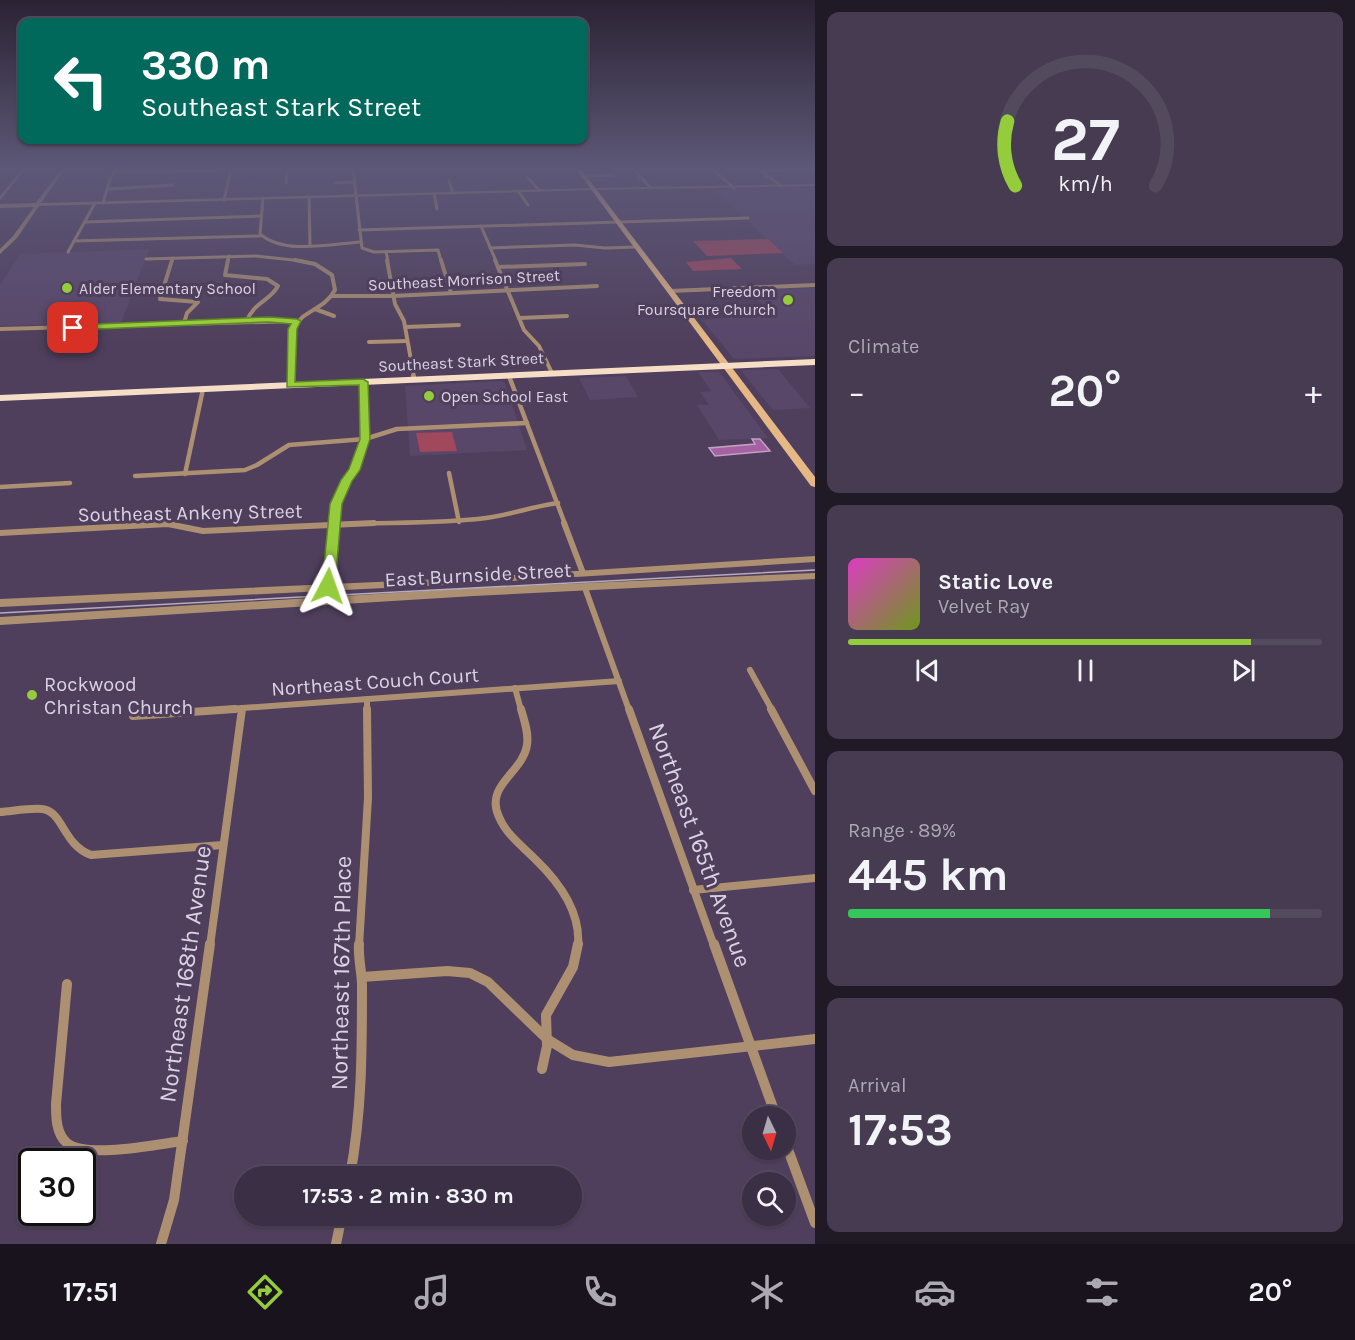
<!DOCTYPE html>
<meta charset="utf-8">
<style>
body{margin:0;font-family:Karla,sans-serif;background:#463b50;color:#f1f3f6;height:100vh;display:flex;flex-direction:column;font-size:22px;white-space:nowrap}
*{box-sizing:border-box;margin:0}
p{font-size:20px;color:#aca9b3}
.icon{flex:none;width:33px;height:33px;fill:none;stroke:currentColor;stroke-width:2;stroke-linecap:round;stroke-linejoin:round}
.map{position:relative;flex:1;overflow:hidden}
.drawer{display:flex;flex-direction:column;gap:12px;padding:12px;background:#201a26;width:540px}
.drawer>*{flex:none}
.banner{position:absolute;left:18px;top:18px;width:570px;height:126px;border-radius:12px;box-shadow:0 2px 4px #0004,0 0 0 2px #544a5e;background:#00695c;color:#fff;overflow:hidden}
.needle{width:39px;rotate:175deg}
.buttons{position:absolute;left:742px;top:1106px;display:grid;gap:12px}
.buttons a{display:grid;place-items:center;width:54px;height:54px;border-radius:50%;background:#3b2f45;box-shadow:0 2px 4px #0004,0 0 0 2px #544a5e;font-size:30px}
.speed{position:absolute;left:18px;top:1148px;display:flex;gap:12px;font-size:30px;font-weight:700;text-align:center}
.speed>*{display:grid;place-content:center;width:78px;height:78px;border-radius:50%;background:#3b2f45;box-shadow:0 2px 4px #0004,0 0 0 2px #544a5e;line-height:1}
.speed .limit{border:3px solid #111;border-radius:9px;background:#fff;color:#111}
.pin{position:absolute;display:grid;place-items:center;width:51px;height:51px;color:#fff;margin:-26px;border-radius:12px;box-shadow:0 3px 9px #0006}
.me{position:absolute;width:66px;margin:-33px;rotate:4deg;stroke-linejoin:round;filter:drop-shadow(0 0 4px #0008)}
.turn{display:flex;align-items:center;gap:21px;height:126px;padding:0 24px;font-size:27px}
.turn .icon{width:78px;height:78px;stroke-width:2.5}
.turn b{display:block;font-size:42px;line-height:51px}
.big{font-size:45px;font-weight:700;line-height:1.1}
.drawer .widget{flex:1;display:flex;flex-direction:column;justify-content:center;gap:9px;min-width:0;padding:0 21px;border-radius:12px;background:#463b50}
.drawer .dial{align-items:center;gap:0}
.dial svg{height:156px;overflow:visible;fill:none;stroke:#544a5e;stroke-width:7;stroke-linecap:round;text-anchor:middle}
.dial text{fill:#f1f3f6;stroke:none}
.song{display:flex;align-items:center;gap:18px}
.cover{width:72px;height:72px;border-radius:9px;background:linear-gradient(135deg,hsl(310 70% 55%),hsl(80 70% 35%))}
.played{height:6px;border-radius:3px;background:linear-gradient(90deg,#95cc3b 85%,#544a5e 85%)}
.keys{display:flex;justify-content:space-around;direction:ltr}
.heat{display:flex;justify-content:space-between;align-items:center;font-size:33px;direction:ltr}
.charge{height:9px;border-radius:4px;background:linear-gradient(90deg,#34c759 89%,#544a5e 0)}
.trip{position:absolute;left:234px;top:1166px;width:348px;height:60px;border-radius:30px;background:#3b2f45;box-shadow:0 2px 4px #0004,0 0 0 2px #544a5e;font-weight:700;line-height:60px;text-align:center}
.menu{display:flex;height:96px;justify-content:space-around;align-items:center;background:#18131c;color:#aca9b3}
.menu .icon{width:42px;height:42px}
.menu .active{color:#95cc3b}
.menu b{font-size:27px;color:#f1f3f6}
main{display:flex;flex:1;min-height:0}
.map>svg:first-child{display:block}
.built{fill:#59476a}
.green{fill:#a1485c}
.building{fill:#a561a3;stroke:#c0a2be;stroke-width:1.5}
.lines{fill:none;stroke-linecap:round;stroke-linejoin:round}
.minor-far5{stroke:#ad9071;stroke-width:3}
.minor-far4{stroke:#ad9071;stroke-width:4}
.minor-far3{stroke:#ad9071;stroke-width:4.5}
.minor-far2{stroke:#ad9071;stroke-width:6}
.minor-far1{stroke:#ad9071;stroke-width:8}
.minor{stroke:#ad9071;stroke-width:10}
.tertiary{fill:#ad9071;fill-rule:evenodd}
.secondary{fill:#e6b886;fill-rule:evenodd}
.primary{fill:#f6dec6;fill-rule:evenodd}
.tram{stroke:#b6abc0;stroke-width:1.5}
.route{fill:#95cc3b;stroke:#618526;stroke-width:1.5}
.poi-dot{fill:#95cc3b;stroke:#4f3f5c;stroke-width:2}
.labels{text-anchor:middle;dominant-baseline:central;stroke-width:6;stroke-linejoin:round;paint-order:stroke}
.far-street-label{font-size:16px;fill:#dbd2e4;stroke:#4f3f5c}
.far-poi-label{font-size:16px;fill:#dbd2e4;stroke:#4f3f5c;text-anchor:start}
.street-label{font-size:20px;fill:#dbd2e4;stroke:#4f3f5c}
.poi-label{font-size:20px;fill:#dbd2e4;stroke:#4f3f5c;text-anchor:start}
.near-street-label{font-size:24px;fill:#dbd2e4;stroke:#4f3f5c}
</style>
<main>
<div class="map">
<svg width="815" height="1244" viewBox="0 0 815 1244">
<rect width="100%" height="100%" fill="#4f3f5c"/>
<g class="built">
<polygon points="815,187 815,264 795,265 714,190"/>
<polygon points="149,249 121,323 0,326 0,285 20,254"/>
<polygon points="815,288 815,356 734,359 702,320 771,314 749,290"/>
<polygon points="778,369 810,408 811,408 773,410 743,373 743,370"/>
<polygon points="698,372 719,372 768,438 719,440 697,405 709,405 700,392 711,391"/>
<polygon points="626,376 638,397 590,400 579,378"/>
<polygon points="501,381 505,383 527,450 410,456 405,386"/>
</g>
<g class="green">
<polygon points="768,239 783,253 707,256 693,241"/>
<polygon points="731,258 742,269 693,271 686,262"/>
<polygon points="452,432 457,451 420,452 416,433"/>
</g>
<polygon class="building" points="752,439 760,439 770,451 715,456 709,448 755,444"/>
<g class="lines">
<g class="minor-far5">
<polyline points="353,169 362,248 374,252 438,250 441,261"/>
<polyline points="641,169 636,172 651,188"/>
<polyline points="663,169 668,170"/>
<polyline points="712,169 734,188"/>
<polyline points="760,170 781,186"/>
<polyline points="761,171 807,169"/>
<polyline points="114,172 287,169"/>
<polyline points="583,176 613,175"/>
<polyline points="528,178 539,190"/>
<polyline points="449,181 453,193"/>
<polyline points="286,183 287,169"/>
<polyline points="336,183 355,182"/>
<polyline points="109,189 173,185"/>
<polyline points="518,191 528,205"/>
<polyline points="434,193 437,209"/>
<polyline points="309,197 310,244"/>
<polyline points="0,198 24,169"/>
<path d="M263,198L260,234C284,255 331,244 360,242"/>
<polyline points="224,200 231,169"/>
<polyline points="103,203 110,179 115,171"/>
<polyline points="85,222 261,216"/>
<polyline points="481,226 496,261"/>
<polyline points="359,230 748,218"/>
<polyline points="74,241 260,236"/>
<polyline points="490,248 575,245 605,248 637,247"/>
<polyline points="68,252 95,203"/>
<polyline points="386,252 388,261"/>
<polyline points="146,259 256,256 302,261"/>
<polyline points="172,261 173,258"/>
<polyline points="228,261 229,256"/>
</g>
<g class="minor-far4">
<polyline points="172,260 160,299 198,302 187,313 184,323"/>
<path d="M228,260L225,275L267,279L278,286C270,301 253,303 247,321"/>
<polyline points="387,260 395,304 404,321 414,377"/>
<polyline points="441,260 451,293"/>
<polyline points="495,260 524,330 539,346 552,373"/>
<polyline points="498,267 585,264"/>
<polyline points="670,291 815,285"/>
<polyline points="332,296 393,296 597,286"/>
<polyline points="315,309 334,316"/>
<polyline points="519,318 567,316"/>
<polyline points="405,327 459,325"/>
<polyline points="0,329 297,321"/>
<polyline points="369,342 407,341"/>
<path d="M290,377C290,353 285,325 310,312C320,306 329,301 335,290L332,275L315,264L295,260"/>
</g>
<g class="minor-far3">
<polyline points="413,376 414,379"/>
<polyline points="509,376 565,524"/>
<polyline points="290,385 290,376"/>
<polyline points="449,473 459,522"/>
<polyline points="185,474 203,389"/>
<polyline points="135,476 245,470 257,465 289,445 365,439 397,429 527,423"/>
<polyline points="0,487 70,483"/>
<polyline points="334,524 336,504 346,480 354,469 365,439 363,382"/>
<path d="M344,524C391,522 439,524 486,518C510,515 534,506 558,503"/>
</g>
<g class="minor-far2">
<polyline points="564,523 583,573"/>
<polyline points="0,533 168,524 203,531 374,523"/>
<polyline points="329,586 334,523"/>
<polyline points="585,588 629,710"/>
<polyline points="750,670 772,710"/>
<polyline points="515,688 521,710"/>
<polyline points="367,699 367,710"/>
<polyline points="215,710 619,681"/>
</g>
<g class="minor-far1">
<path d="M521,709C524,720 529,733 527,745C523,773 484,785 499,817C506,834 522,846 535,859C558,881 581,912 578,946"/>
<polyline points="629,709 714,946"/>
<polyline points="771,709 815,791"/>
<polyline points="133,716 235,709"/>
<path d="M0,812C13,811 29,808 42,809C63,811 63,845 91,855L223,845"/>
<polyline points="693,890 815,878"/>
<polyline points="210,946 242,709"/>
<polyline points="359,946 368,798 367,709"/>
</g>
<g class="minor">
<polyline points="714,944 776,1116"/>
<polyline points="362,977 447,971 470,973 488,982 547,1039 573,1055 609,1062 815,1039"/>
<path d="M67,984L56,1104C56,1117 56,1134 67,1143C87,1159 158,1144 183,1141"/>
<polyline points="542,1069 547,1046 546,1015 573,967 578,944"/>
<polyline points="786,1144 815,1223"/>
<path d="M350,1176C362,1112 362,1051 362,986C362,972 358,959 359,944"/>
<polyline points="161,1244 174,1200 210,944"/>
<polyline points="336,1244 342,1215"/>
</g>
<g class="tertiary">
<polygon points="61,169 65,169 41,203 593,188 815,184 815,186 593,190 39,206 17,238 0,254 0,249 13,236 34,207 0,208 0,204 36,203"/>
<polygon points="815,556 815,562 465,584 0,607 0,599 465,578"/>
<polygon points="815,573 815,579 474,596 0,625 0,617 474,588"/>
</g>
<polygon class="secondary" points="576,169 581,169 815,477 815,487 811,486"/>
<polygon class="primary" points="815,359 815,365 0,401 0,395"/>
<polyline class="tram" points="0,613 815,570"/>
</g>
<linearGradient id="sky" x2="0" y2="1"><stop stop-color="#2b2333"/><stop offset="0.49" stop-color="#5d5878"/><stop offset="1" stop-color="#5d5878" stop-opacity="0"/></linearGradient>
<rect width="815" height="343" fill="url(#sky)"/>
<polygon class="route" points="269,317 297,319 301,321 297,329 295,382 363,379 368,382 370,439 360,470 352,481 342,504 335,586 328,591 322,586 330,504 341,480 349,469 360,439 359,385 287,387 288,329 291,324 269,322 73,330 69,328 73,325"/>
<g class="poi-dot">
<circle cx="67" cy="288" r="6"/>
<circle cx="788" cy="300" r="6"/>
<circle cx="429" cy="396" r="6"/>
<circle cx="32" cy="695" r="6"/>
</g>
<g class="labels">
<g class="far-street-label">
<text transform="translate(464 280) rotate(-3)">Southeast Morrison Street</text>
<text transform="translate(461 362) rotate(-3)">Southeast Stark Street</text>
</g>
<g class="far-poi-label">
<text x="79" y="288">Alder Elementary School</text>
<text x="776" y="291" text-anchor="end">Freedom<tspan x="776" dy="18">Foursquare Church</tspan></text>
<text x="441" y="396">Open School East</text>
</g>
<g class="street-label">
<text transform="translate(190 513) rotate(-1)">Southeast Ankeny Street</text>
<text transform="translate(478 575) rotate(-3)">East Burnside Street</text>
<text transform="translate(375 682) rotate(-4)">Northeast Couch Court</text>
</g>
<g class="poi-label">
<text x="44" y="684">Rockwood<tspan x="44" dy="23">Christan Church</tspan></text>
</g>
<g class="near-street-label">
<text transform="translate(700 845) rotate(70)">Northeast 165th Avenue</text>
<text transform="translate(341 973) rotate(-89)">Northeast 167th Place</text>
<text transform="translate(185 974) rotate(-82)">Northeast 168th Avenue</text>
</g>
</g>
</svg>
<div class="buttons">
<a><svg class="needle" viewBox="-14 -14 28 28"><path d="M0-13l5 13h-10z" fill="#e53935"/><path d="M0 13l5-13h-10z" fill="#aca9b3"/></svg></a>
<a><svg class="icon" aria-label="search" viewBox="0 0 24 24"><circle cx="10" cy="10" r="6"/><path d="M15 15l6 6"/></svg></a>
</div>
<div class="speed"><div class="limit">30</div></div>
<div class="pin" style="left:73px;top:328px;background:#d93025"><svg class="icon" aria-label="arrive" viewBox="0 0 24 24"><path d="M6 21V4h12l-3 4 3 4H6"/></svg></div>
<svg class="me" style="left:328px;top:586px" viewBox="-20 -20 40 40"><path d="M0-17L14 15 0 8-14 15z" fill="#95cc3b" stroke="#fff" stroke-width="4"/></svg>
<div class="trip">17:53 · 2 min · 830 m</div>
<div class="banner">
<div class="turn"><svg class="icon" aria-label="left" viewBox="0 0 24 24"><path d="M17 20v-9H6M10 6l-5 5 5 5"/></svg><div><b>330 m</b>Southeast Stark Street</div></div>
</div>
</div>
<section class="drawer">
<div class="widget dial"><svg viewBox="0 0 100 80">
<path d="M14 69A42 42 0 1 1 86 69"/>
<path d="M14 69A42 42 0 0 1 10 36" stroke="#95cc3b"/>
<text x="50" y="56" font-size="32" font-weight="700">27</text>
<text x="50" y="72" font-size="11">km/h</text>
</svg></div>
<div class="widget"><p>Climate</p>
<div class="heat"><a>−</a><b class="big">20°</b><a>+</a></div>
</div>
<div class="widget">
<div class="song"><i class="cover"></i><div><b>Static Love</b><p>Velvet Ray</p></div></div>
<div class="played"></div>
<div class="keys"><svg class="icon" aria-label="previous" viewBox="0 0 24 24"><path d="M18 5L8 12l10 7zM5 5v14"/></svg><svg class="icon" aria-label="pause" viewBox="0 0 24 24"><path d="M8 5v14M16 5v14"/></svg><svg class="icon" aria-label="next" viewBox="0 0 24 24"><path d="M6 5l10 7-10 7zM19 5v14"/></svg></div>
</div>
<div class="widget"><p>Range · 89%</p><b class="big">445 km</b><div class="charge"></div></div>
<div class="widget"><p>Arrival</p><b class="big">17:53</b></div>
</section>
</main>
<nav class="menu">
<b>17:51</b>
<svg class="icon active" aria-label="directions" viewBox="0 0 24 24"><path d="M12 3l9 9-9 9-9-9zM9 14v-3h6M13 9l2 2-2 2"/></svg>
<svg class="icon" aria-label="music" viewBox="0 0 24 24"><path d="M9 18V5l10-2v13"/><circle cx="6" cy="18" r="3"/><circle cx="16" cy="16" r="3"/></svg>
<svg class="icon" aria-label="phone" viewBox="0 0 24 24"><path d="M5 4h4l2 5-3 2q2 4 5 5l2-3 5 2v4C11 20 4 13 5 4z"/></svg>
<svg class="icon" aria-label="climate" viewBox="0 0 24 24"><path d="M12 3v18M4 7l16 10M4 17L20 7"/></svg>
<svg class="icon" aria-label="car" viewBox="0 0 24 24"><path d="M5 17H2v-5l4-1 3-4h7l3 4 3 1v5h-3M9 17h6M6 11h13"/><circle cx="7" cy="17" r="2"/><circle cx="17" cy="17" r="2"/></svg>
<svg class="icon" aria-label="filters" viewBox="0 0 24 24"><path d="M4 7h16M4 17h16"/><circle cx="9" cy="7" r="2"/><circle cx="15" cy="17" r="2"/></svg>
<b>20°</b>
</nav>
